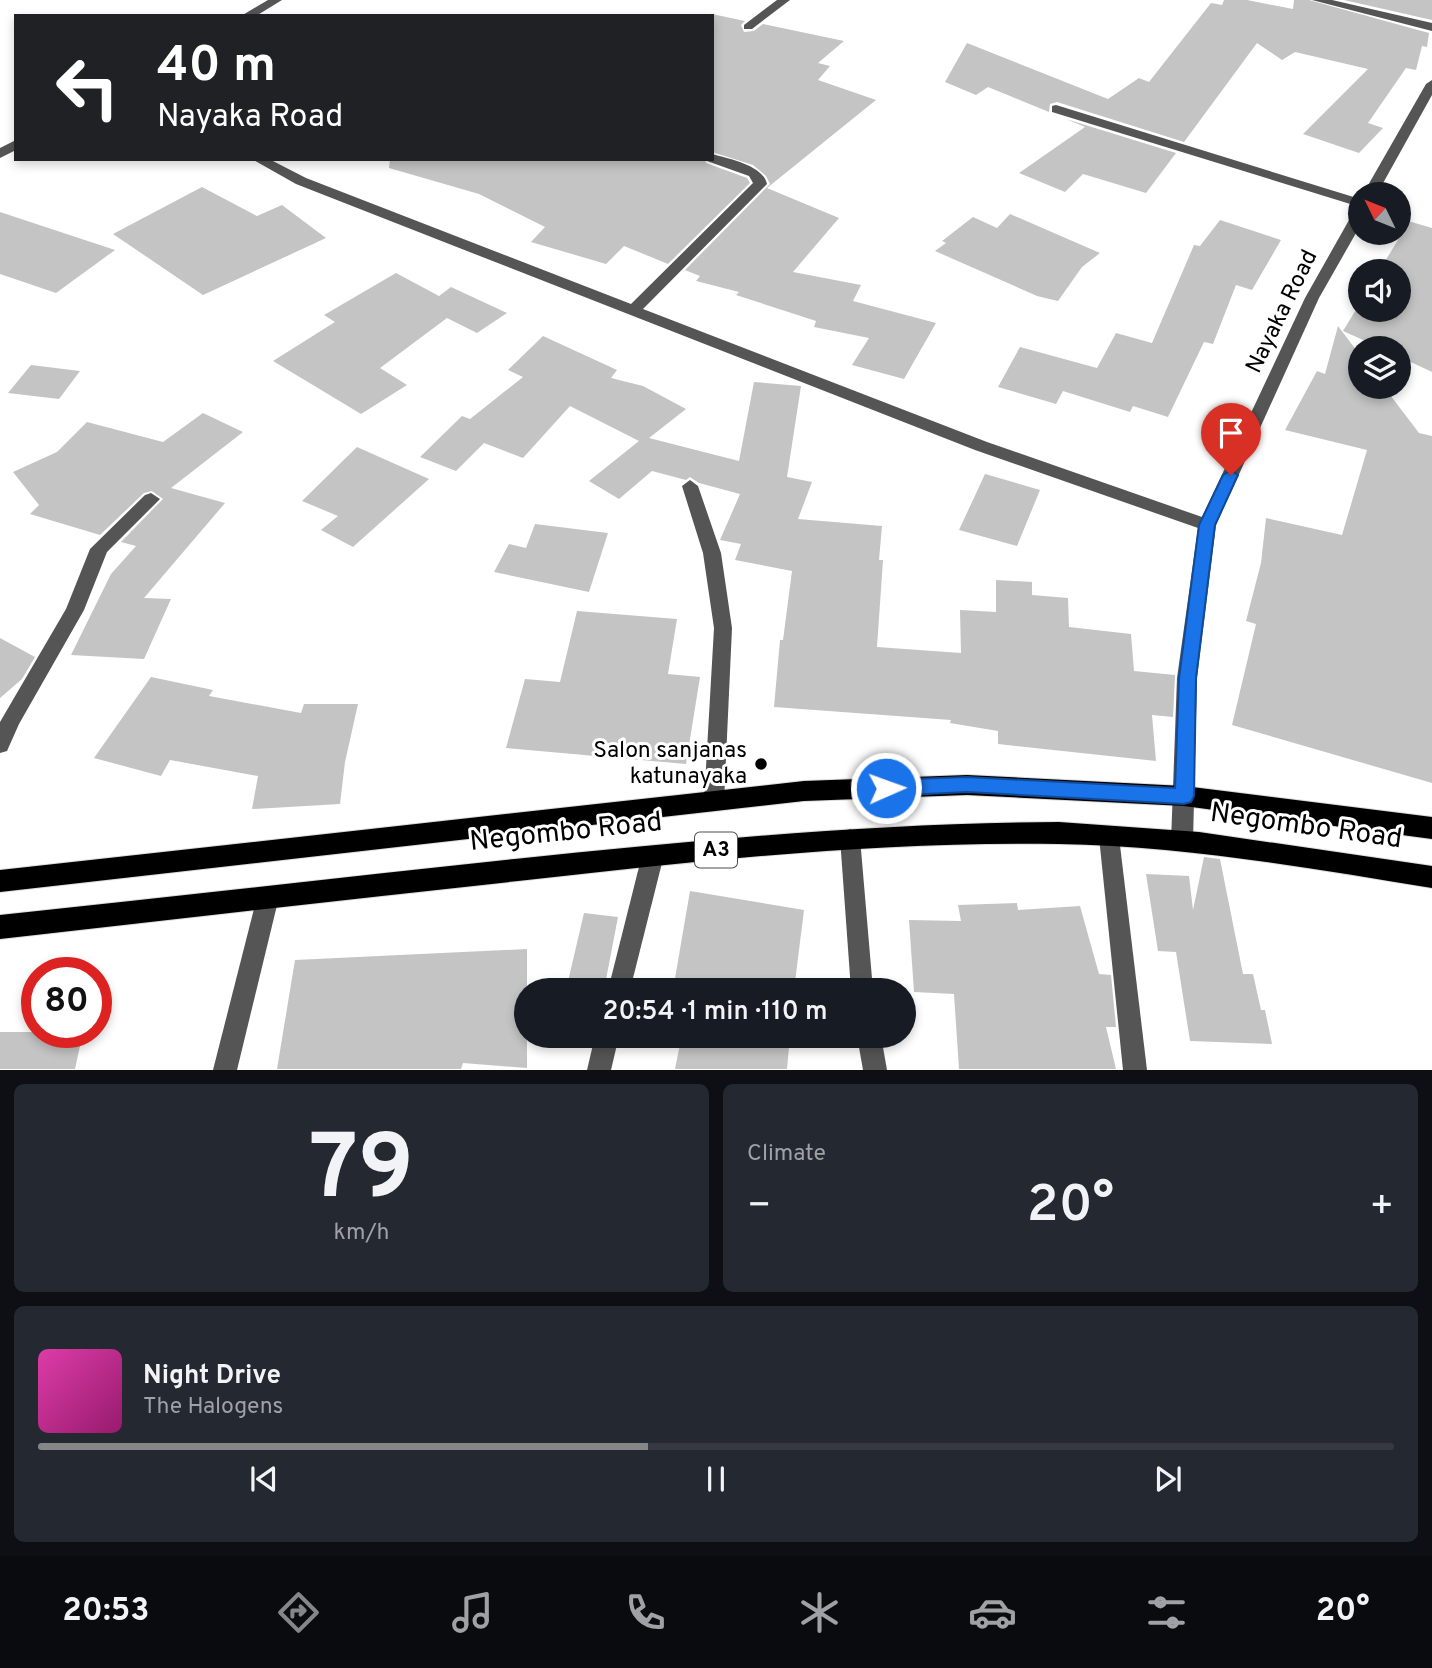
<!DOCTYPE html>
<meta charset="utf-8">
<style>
body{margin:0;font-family:Overpass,sans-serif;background:#242831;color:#f1f3f6;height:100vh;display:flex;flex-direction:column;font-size:26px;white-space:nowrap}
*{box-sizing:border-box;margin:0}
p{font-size:23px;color:#9ea1a6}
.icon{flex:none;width:38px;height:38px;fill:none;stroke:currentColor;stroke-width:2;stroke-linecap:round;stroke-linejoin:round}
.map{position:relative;height:1070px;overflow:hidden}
.side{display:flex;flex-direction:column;gap:14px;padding:14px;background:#0d0f14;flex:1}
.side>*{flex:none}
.top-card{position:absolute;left:14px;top:14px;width:700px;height:147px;border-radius:0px;box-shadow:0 4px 10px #0003;background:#202124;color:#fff;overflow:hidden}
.needle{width:46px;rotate:313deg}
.fabs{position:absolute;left:1348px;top:182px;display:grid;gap:14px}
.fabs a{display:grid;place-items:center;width:63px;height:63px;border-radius:50%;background:#171b24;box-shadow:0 4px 10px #0003;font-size:35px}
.speed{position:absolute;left:21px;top:957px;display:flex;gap:14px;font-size:35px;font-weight:700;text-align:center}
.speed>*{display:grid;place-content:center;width:91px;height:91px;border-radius:50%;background:#171b24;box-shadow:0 4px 10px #0003;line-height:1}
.speed .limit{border:10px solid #d22;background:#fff;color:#111}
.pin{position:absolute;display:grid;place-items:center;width:60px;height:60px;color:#fff;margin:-72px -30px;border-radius:50% 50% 50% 0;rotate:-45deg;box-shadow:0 0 7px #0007}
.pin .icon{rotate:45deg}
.me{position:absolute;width:77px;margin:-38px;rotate:88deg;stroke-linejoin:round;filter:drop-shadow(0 0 5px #0008)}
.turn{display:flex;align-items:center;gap:24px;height:147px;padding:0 28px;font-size:32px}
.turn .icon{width:91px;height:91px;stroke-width:2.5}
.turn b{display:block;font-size:49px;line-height:60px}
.big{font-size:52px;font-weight:600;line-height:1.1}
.side .card{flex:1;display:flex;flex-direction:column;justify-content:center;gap:10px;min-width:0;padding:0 24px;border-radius:10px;background:#242831}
.side .dial{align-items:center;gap:0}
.dial b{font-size:91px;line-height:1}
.song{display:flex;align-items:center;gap:21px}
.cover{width:84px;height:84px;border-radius:10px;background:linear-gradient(135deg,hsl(320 70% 55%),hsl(320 70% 35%))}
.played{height:7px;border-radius:4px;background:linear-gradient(90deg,#858687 45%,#363941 45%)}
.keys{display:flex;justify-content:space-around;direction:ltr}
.heat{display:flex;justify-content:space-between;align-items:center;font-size:38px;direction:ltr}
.side .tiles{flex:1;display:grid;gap:14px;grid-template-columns:1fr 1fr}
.card:last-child{grid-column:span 2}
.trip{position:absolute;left:514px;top:978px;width:402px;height:70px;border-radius:35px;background:#171b24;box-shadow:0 4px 10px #0003;font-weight:600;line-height:70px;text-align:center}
.tab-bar{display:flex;height:112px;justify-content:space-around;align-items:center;background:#090b0e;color:#9ea1a6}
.tab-bar .icon{width:49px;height:49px}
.tab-bar .current{color:#858687}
.tab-bar b{font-size:32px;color:#f1f3f6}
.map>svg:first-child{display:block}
.building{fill:#c4c4c4}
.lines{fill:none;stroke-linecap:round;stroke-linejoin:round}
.highway-casing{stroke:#dbdbdb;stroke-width:2}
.minor{fill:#555;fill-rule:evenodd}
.highway{fill:#000;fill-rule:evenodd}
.route{fill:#1a73e8;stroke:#114b97;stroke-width:2}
.poi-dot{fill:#000;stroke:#fff;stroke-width:2.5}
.labels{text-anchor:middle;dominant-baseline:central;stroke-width:6;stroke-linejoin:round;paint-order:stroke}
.shield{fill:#fff;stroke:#4c4c4c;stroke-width:2}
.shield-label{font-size:21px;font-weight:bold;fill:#000}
.street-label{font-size:23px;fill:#000;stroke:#fff}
.poi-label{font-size:23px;fill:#000;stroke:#fff;text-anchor:end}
.near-street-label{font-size:28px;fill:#000;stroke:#fff}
</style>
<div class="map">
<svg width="1432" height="1070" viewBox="0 0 1432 1070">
<rect width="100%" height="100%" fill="#fff"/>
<g class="building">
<polygon points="1224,0 1247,0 1293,9 1294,0 1309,0 1429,33 1427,47 1422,46 1416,70 1406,68 1368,123 1383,128 1359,153 1303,134 1368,69 1295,52 1282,60 1257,43 1184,142 1057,102 1050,104 1049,112 988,87 976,95 945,82 967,43 1108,99 1139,78 1149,82 1211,3 1222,5"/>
<polygon points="1344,0 1432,0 1432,20"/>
<polygon points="712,14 745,21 741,25 744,32 754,31 763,24 844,41 818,63 830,66 818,80 876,100 767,188 839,218 793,272 861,285 853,301 936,323 904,379 852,365 869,338 814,327 816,321 736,295 739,292 696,281 700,276 685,270 770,184 766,176 753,165 712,152"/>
<polygon points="1066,119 1176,153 1146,193 1083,174 1065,192 1019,173 1085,127"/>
<polygon points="390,159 705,159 706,163 747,178 750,183 668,264 624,246 606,264 531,242 545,227 479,194 389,168"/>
<polygon points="202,187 257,216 282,205 326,238 203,295 113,234"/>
<polygon points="0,212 115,250 56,293 0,274"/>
<polygon points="1010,214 1100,253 1082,267 1058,301 1037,296 935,251 946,243 942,241 973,217 997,228"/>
<polygon points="1398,218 1432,228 1432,372 1398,356 1398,348 1381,348 1343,331 1360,303 1360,310 1398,310 1398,271 1379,271 1398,240"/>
<polygon points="1220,220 1281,240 1252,290 1236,285 1213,344 1204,342 1168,417 1133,406 1130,412 1063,391 1056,404 998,387 1020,347 1097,368 1116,333 1152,343 1194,245 1200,246"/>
<polygon points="396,273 439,296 451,287 507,313 477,333 447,318 380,368 407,385 361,414 273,361 335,322 324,315"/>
<polygon points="1338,326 1360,355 1360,387 1384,387 1419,433 1432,436 1432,783 1232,725 1256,624 1246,621 1261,563 1266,518 1342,535 1367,450 1285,430 1317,371 1325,374"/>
<polygon points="543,336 617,370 611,378 643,386 686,409 649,438 739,461 754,382 801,386 787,477 812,482 798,519 882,526 879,560 883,560 877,647 961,653 960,610 996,612 996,580 1032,582 1032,595 1068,598 1069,627 1131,634 1134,671 1175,675 1173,717 1152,715 1156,761 998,744 998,731 950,723 951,720 774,707 780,640 783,640 792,571 735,560 741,544 720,540 740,494 699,483 690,477 686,480 652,471 619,499 589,481 639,441 570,406 523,458 484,443 456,471 420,457 462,416 470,419 523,377 508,370"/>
<polygon points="31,365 80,371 59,399 8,393"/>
<polygon points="203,413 243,432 171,488 225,503 144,598 171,599 144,659 71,655 111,574 136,546 121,542 163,499 152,491 144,493 100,535 30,514 39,505 13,472 57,452 87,422 163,442"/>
<polygon points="357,447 429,479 353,547 321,530 338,516 302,501"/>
<polygon points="985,474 1040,490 1017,546 959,530"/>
<polygon points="535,524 608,533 589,592 494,572 509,544 526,548"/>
<polygon points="577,611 677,619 668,674 700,677 686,764 506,748 525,679 560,682"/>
<polygon points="0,638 35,657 22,679 0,698"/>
<polygon points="151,677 213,690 209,696 301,713 304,704 358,704 345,762 340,804 252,809 258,776 170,760 161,776 94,758"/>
<polygon points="1204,857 1220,859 1243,974 1253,974 1261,1010 1265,1010 1272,1044 1190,1041 1176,952 1158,951 1146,874 1189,876 1193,910"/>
<polygon points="690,891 804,910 794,990 673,990"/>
<polygon points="1017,903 1018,910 1080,906 1099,974 1111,975 1116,1027 1106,1027 1116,1069 959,1069 954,994 914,992 909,920 961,921 958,905"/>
<polygon points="584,913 618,917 604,990 566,990"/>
<polygon points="527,949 527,1068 463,1063 461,1069 277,1069 295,960"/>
<polygon points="0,1032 83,1032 75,1069 0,1069"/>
<polygon points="664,1036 790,1036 787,1069 675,1069 680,1044 663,1040"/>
</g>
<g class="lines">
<g class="highway-casing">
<g id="highway">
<polygon points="967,775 1184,786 1432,817 1432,839 1184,806 967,795 804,801 0,892 0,870 804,781"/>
<path d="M1059,822L1199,832L1432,866V888C1309,868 1184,846 1059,844C878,841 697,861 518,881C345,900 173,919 0,939V915C172,897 344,877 515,859C697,840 877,823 1059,822Z"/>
</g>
</g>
<g class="minor">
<polygon points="268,0 282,0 256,16 241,16"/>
<polygon points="777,0 790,0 752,29 744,29 744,25"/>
<polygon points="1312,0 1332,0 1432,23 1432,31"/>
<polygon points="1432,80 1432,95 1377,194 1363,194 1426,84"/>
<polygon points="1056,105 1360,199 1360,207 1052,112 1052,106"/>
<polygon points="16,140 16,150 0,158 0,148"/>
<path d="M712,154C729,159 763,165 767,184L643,309L987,442L1202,517L1305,298L1353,213L1360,209V226L1319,298L1216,525L1197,678L1193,842L1189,848L1182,851L1175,848L1171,842L1177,678L1198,528L975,450L296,184L252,159H269L306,178L631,304L753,183L749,176L707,161L712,159Z"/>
<polygon points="690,480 698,486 721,553 732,628 724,802 721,808 714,811 707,808 704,802 714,628 703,553 682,486"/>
<polygon points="151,493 160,499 107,552 84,610 19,724 7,751 0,753 0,722 66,609 90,549 145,495"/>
<polygon points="1109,828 1116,831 1119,837 1147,1070 1123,1070 1099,837 1102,831"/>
<polygon points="850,829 857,832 860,838 873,990 851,990 840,838 843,832"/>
<polygon points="653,846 660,849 664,855 630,990 608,990 642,855 646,849"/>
<polygon points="268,888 276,890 279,897 237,1070 213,1070 257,897 260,890"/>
<polygon points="595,1036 619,1036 611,1070 587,1070"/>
<polygon points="857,1036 881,1036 887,1070 863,1070"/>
</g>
<use href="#highway" class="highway"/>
</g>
<polygon class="route" points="1231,470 1238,475 1215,525 1196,678 1194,796 1191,802 1184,804 967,792 886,796 879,793 876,788 879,783 886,780 967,777 1175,788 1179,678 1199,525 1223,475"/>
<circle class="poi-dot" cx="761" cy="764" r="7"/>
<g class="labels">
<rect class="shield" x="695" y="832.5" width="42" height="35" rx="5"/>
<g class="shield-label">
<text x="716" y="850">A3</text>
</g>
<g class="street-label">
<text transform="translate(1283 312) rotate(-64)">Nayaka Road</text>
</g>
<g class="poi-label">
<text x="747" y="751">Salon sanjanas<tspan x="747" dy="26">katunayaka</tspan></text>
</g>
<g class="near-street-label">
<text transform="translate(1306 827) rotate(8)">Negombo Road</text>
<text transform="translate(566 833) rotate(-6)">Negombo Road</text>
</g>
</g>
</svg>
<div class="fabs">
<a><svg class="needle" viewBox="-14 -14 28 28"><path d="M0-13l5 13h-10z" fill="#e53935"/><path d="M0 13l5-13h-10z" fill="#9ea1a6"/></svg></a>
<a><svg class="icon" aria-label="sound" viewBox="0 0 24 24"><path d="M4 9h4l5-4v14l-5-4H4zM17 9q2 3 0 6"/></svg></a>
<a><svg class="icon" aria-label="layers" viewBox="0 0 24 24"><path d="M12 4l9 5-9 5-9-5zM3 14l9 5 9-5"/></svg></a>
</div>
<div class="speed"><div class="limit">80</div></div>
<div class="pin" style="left:1231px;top:475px;background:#d93025"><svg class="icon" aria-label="arrive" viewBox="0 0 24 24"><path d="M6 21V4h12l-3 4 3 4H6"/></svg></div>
<svg class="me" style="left:886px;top:788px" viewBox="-20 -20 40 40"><circle r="17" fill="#1a73e8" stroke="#fff" stroke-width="3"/><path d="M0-11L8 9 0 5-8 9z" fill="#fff"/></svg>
<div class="trip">20:54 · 1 min · 110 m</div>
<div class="top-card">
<div class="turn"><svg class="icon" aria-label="left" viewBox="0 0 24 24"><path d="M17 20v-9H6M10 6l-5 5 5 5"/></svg><div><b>40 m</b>Nayaka Road</div></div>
</div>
</div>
<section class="side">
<div class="tiles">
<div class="card dial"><b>79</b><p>km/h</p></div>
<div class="card"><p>Climate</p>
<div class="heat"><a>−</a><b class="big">20°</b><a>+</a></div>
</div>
<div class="card">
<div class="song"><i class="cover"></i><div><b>Night Drive</b><p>The Halogens</p></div></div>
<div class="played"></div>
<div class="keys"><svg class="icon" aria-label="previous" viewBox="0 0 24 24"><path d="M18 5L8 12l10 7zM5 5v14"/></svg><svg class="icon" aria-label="pause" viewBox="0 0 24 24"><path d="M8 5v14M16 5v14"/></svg><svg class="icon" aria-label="next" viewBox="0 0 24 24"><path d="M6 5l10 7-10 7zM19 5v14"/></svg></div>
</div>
</div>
</section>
<nav class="tab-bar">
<b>20:53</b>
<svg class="icon current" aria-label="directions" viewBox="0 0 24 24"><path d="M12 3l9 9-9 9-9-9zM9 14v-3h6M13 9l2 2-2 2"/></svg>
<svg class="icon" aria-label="music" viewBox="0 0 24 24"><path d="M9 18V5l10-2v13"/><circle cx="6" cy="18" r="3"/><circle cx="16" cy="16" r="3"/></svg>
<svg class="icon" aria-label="phone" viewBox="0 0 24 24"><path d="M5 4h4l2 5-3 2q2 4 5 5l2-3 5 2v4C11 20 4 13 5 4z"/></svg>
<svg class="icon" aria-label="climate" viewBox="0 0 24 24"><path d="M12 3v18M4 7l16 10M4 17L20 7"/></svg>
<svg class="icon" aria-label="car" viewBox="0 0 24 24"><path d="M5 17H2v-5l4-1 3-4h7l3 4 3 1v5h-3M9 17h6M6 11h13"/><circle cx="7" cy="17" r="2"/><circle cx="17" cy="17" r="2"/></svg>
<svg class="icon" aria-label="filters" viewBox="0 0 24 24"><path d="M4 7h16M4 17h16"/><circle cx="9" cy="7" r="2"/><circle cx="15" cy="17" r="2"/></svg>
<b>20°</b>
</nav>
